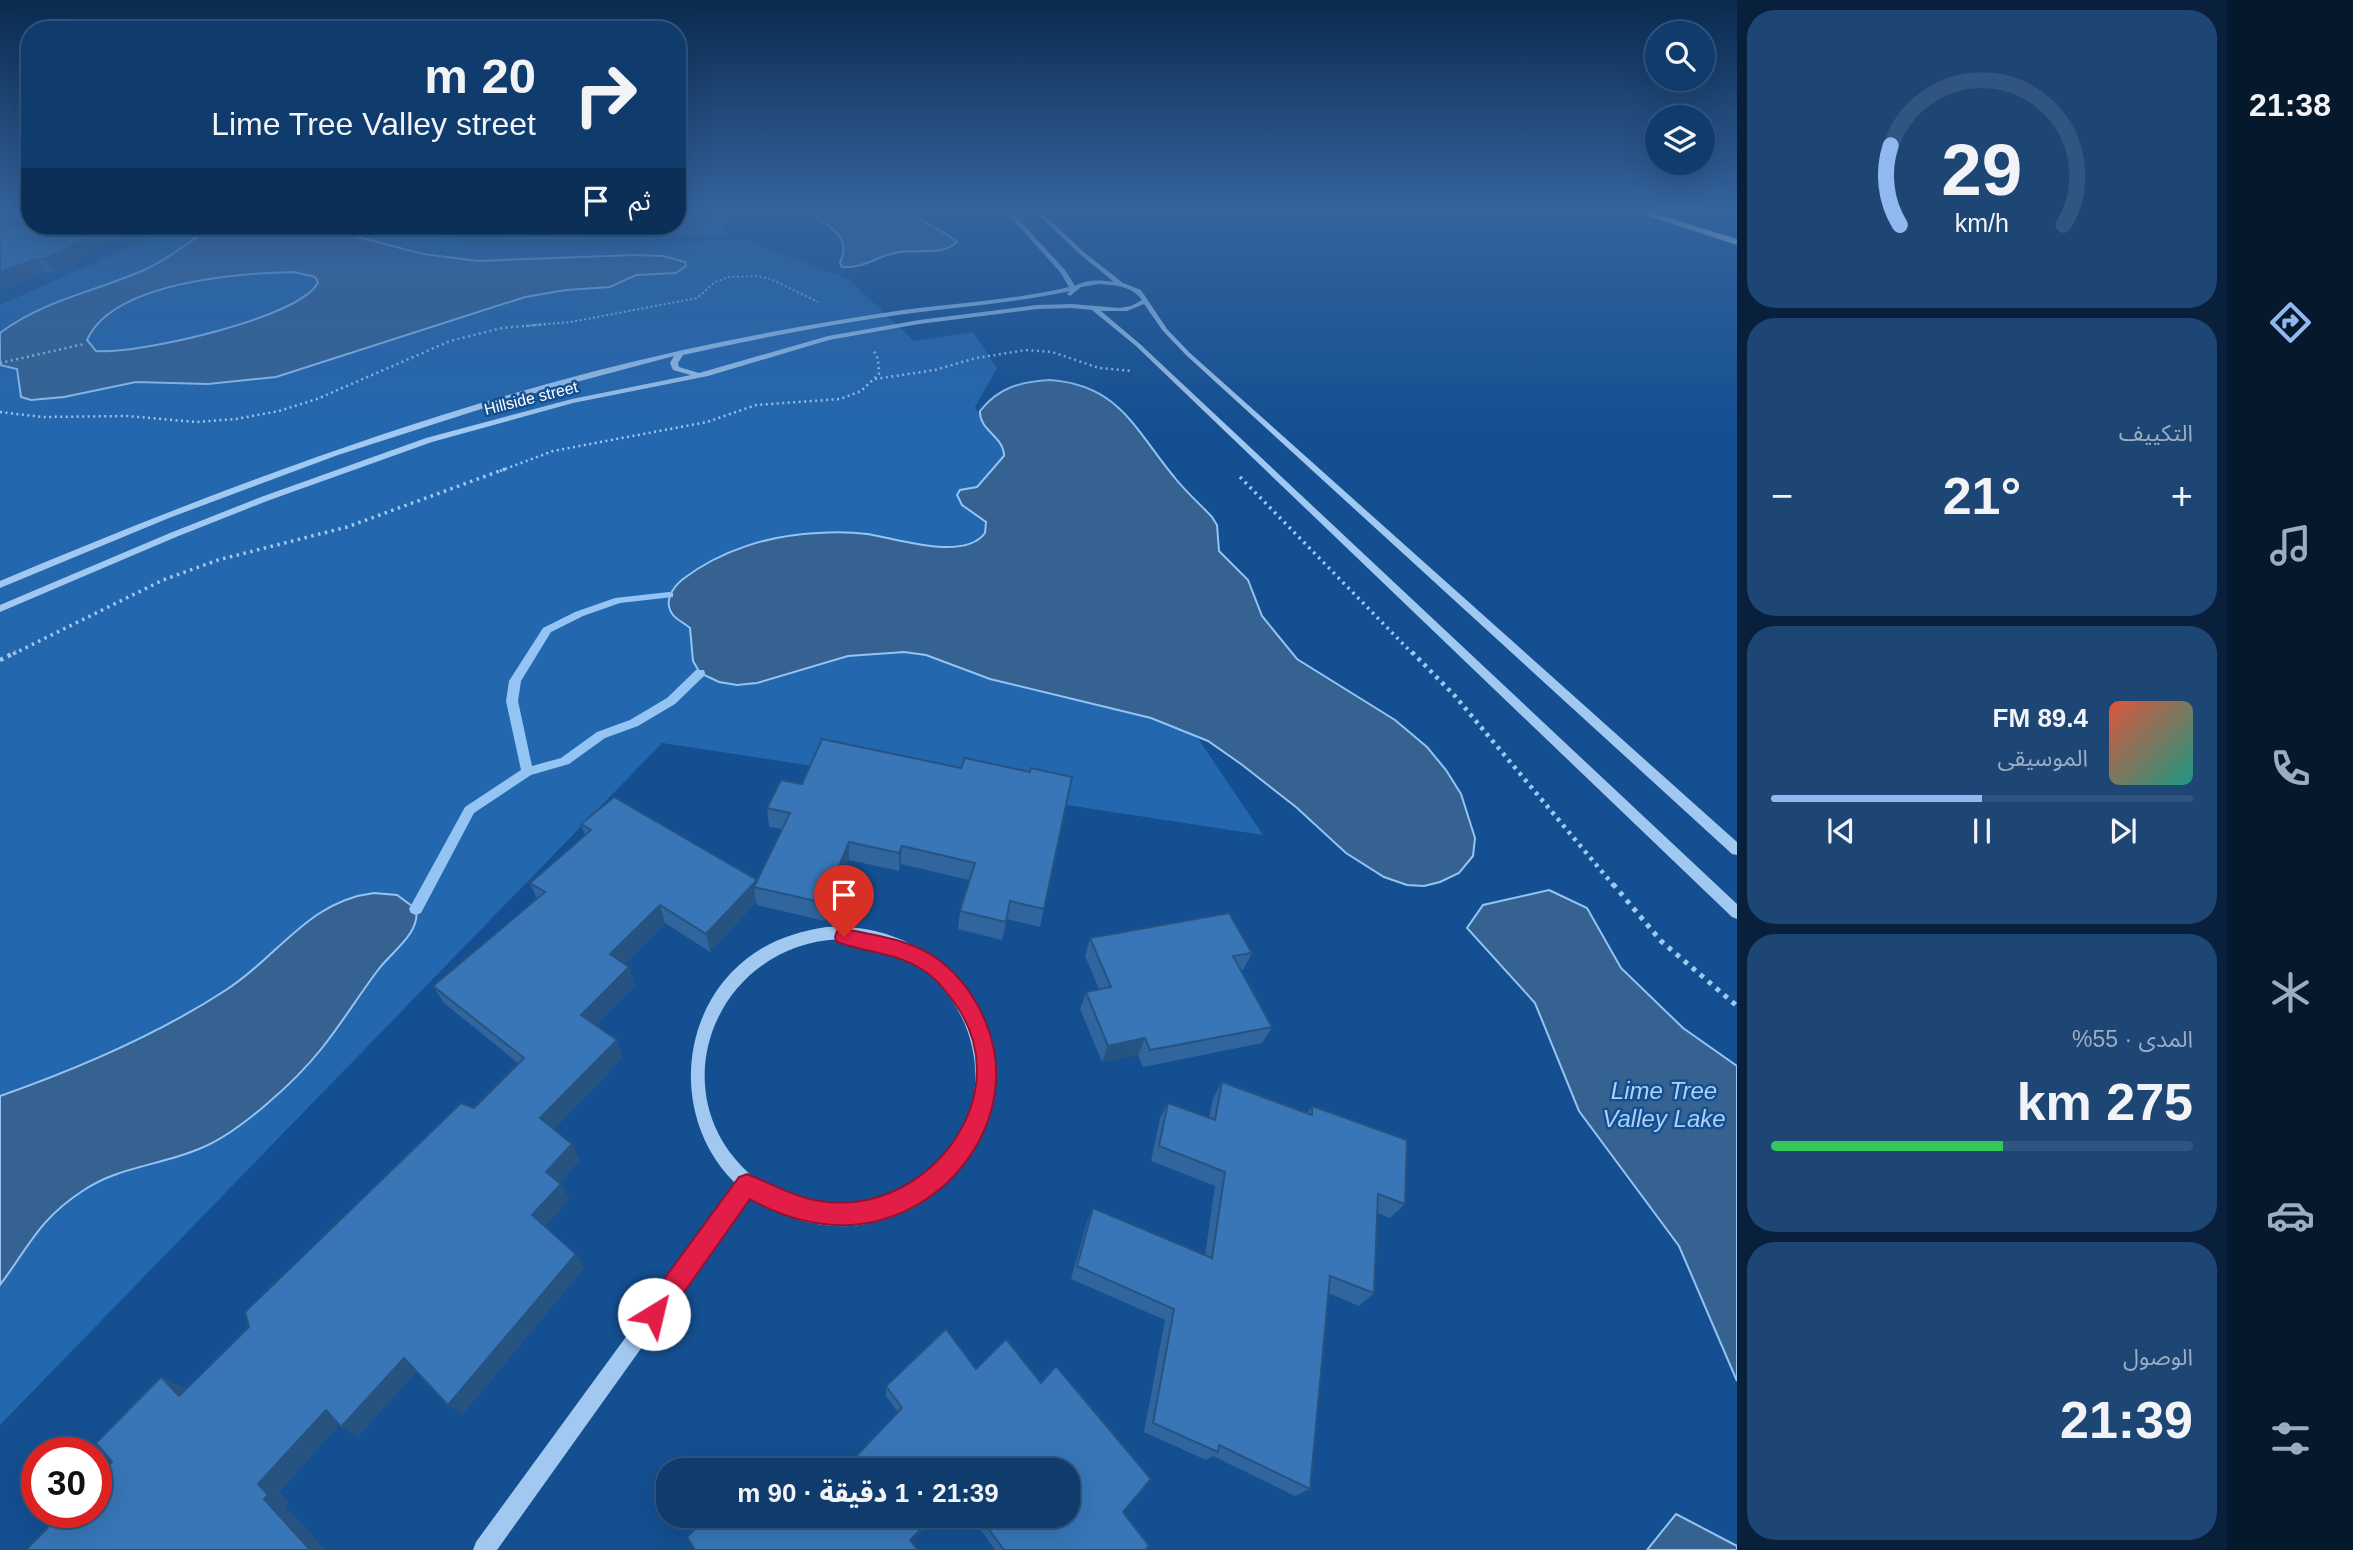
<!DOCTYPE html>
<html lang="ar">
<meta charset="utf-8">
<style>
body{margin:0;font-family:Arial,"Noto Sans Arabic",sans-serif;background:#1d4675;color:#f1f3f6;direction:rtl;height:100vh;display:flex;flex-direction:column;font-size:26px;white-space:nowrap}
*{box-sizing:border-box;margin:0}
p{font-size:23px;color:#9badc2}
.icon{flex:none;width:38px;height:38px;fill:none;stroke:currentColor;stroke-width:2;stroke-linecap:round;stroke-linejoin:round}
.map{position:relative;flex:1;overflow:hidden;direction:ltr}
.sheet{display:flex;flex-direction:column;gap:10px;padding:10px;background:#08203c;width:490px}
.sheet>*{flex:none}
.guide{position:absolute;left:21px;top:21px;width:665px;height:214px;border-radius:28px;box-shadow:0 7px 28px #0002,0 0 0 2px #2f5580;direction:rtl;background:#0f3b6d;color:#f1f3f6;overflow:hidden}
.controls{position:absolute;left:1645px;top:21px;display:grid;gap:14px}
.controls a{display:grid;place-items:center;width:70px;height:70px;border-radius:50%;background:#0f3b6d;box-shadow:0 7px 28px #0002,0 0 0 2px #2f5580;font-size:35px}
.speed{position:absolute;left:21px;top:1437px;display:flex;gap:14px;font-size:35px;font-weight:700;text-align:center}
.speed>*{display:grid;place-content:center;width:91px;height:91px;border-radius:50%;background:#0f3b6d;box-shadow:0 7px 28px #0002,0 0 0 2px #2f5580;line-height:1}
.speed .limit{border:10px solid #d22;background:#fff;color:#111}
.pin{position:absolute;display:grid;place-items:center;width:60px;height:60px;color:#fff;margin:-72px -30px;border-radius:50% 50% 50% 0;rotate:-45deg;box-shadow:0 0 7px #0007}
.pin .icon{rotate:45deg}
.me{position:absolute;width:77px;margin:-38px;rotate:36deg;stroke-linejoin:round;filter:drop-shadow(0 0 5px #0008)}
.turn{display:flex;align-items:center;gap:24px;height:147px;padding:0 35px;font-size:32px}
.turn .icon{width:91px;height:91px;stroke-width:2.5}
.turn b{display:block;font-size:49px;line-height:60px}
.then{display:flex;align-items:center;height:66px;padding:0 35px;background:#0003;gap:14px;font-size:26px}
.big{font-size:52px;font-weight:800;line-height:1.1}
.sheet .widget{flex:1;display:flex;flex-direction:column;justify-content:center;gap:10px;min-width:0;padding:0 24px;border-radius:28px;background:#1d4675}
.sheet .dial{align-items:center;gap:0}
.dial svg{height:182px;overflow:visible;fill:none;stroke:#2f5580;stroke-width:7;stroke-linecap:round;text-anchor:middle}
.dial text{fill:#f1f3f6;stroke:none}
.song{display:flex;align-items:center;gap:21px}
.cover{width:84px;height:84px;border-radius:10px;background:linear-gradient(135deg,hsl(10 70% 55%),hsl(170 70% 35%))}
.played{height:7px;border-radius:4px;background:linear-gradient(90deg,#90b9f0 50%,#2f5580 50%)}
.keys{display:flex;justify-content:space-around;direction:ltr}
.heat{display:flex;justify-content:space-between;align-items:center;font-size:38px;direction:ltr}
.charge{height:10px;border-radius:5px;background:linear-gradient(90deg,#34c759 55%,#2f5580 0)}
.trip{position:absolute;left:656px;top:1458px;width:424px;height:70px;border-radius:28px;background:#0f3b6d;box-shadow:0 7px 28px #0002,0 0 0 2px #2f5580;font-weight:800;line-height:70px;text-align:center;direction:rtl}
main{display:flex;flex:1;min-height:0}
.tab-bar{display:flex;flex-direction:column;width:126px;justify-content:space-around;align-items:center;background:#06182c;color:#9badc2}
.tab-bar .icon{width:49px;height:49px}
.tab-bar .current{color:#90b9f0}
.tab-bar b{font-size:32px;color:#f1f3f6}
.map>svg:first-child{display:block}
.green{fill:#2367ae}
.water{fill:#366292;stroke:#93c4f4;stroke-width:2;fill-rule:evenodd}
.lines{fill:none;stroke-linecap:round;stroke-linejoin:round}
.stream{fill:#93c4f4;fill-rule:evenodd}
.path-far4{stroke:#a1c8f1;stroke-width:2;stroke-dasharray:2 2.5;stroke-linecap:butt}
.path-far3{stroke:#a1c8f1;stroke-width:2.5;stroke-dasharray:2 3.5;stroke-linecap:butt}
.path-far2{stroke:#a1c8f1;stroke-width:3.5;stroke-dasharray:2.5 4.5;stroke-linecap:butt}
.path-far1{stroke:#a1c8f1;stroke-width:4.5;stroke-dasharray:3.5 5;stroke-linecap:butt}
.path{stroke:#a1c8f1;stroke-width:5;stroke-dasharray:4.5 6;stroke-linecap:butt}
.minor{fill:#a1c8f1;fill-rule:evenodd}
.highway{fill:#fff;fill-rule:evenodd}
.wall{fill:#30659e}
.shaded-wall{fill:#275381}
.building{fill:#3876b8;stroke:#275381;stroke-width:2}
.route{fill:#e11d48;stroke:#92132f;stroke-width:2}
.labels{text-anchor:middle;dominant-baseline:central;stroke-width:5;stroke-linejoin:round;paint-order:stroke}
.far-street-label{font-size:16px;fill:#fff;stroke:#144f91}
.near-water-label{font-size:24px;font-style:italic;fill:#add2f8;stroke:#144f91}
</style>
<main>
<nav class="tab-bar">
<b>21:38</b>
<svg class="icon current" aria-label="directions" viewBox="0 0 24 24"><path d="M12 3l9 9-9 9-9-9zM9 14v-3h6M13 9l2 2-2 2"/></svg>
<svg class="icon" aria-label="music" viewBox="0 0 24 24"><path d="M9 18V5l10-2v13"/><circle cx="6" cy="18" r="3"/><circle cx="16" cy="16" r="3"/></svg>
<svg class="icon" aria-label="phone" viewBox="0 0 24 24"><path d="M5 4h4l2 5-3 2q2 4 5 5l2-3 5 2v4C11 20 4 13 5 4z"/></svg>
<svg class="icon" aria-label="climate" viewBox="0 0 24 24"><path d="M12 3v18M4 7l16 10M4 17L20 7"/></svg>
<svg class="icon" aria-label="car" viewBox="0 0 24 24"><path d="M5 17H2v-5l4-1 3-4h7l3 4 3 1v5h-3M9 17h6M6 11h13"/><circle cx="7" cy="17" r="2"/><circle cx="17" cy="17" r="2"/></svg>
<svg class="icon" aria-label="filters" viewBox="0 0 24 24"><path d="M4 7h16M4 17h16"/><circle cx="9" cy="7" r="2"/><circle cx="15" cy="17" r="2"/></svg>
</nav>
<section class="sheet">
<div class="widget dial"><svg viewBox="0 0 100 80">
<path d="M14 69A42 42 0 1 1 86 69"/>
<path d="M14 69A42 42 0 0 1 10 34" stroke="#90b9f0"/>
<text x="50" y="56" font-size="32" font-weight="700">29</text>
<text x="50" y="72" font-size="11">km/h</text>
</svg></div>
<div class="widget"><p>التكييف</p>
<div class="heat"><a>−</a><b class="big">21°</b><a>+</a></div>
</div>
<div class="widget">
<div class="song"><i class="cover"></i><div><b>89.4 FM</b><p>الموسيقى</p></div></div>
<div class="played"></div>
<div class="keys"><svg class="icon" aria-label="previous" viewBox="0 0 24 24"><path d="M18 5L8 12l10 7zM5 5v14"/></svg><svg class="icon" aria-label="pause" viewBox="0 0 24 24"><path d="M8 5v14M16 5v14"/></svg><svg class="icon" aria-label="next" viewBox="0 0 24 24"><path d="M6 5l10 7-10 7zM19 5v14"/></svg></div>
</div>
<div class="widget"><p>المدى · 55%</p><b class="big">275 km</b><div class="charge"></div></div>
<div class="widget"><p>الوصول</p><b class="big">21:39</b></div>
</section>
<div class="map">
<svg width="1737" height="1550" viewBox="0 0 1737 1550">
<rect width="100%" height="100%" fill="#144f91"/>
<polygon class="green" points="177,226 403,226 427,235 493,247 571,247 744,239 848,279 914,341 973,332 997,368 975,407 1263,835 662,743 0,1425 0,305"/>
<g class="water">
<path d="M816,211H913C925,226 941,229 957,241C947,256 916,249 900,252C878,255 864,269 842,267L840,263C851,236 833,229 813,215Z"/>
<path d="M218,226H336L354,236L423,254L478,261L634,255L663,256L685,262L686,266L676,273L636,275L610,287L566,290L525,297L276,377L208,384L136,382L64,397L31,400L21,397L17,369L0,365V333C44,300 94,292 144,270C171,259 191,237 218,226ZM294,272L315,277L318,282C303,318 134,355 96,351L87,340C113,282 238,273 294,272Z"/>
<path d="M1050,380C1120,385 1135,430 1175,478C1186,492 1200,504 1212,517L1217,525L1219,551L1248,580L1262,616L1297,659L1395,720L1427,747L1446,770L1461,794L1475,838L1473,856L1459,873L1440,882L1424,886L1407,885L1384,877L1346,853L1296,807L1241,764L1208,741L1151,718L990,679L926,655L904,652L848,656L757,683L737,685L719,682L700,673L693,661L690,628C686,624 677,620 673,615C663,602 672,588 683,579C721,550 770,535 818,533C834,532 851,532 867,534C895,538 964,562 985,533L986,522L962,505L957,495L960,490L977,487L1004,456C1004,436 979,431 980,411C999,387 1020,382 1050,380Z"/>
<polygon points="1549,890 1587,908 1621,968 1683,1028 1737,1066 1737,1381 1679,1246 1579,1111 1535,1003 1467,928 1483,905"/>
<path d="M374,893L397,895L416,909C421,933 391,952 378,970C359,995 342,1023 322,1048C296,1081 238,1134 199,1149C161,1165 118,1167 84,1190C39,1219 30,1245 0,1285V1096C77,1069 157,1035 226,990C279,956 308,901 374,893Z"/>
<polygon points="1676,1514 1737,1546 1737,1550 1647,1550"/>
</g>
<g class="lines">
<polygon class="stream" points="669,592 673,593 673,597 620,603 583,616 551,632 521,681 518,701 532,766 561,758 597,732 630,720 667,698 696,670 704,670 705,673 704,676 675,704 638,726 605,738 569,764 531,775 474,813 421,913 416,915 411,913 409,909 465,807 521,770 506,701 509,681 543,628 575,612 615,598"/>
<polyline class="path-far4" points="526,326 571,322 697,298 715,282 729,277 756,276 771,279 818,302"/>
<g class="path-far3">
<polyline points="0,363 84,344"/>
<polyline points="875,379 935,370 976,358 1026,350 1052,352 1099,368 1133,371"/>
<polyline points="0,412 43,417 127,416 196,422 236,419 279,411 317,399 450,341 502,328 546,324"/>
<polyline points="500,471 553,451 707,422 756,405 840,399 861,391 879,374 878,359 874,351"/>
</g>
<g class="path-far2">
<polyline points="1240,477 1413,654"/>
<polyline points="13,654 163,580 218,560 347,527 505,469"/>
</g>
<g class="path-far1">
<polyline points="1412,652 1455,696 1614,886"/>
<polyline points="0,660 16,652"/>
</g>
<polyline class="path" points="1613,884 1661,941 1737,1006"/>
<g class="minor">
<path d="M1005,211H1011L1065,270L1075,286C1086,279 1101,280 1114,282L1081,255L1034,211H1040L1085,253L1123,283L1141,290L1167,329L1190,353L1737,842V855L1732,854L1186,355L1163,331L1144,304L1127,311H1101L1140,344L1737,904V919L1732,917L1136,346L1092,310L1072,308L1037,309L919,324L829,340L708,376L573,403L432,442L267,501L176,537L0,612V605L170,533L261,497L426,438L572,399L691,375L673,370L670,363L674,356L509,400L338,455L169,518L0,588V581C221,488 448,402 683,350C756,334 829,321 903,310C959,303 1014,300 1069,287L1060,272ZM1099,284C1115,285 1132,286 1142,300L1131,306L1120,308L1072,304L1037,305L919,320L828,336L699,373L679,367L678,363L683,355C756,339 830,324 905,314C960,307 1015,303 1070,291L1067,294L1070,296L1081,287Z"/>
<path d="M826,927C1024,918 1049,1196 860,1225C822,1230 781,1219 750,1196L497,1550H473L476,1542L737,1185C669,1121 677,1004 756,952C777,938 801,931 826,927ZM840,939C970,945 1026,1104 919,1183C896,1200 869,1209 840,1209C811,1209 784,1200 761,1183C654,1104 710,945 840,939Z"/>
</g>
<g class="highway">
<polygon points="1633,211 1647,211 1737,239 1737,245"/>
<polygon points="1730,211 1737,211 1737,215"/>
</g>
</g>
<g class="wall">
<polygon points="0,211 30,211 53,273 45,272 0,290"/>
<polygon points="677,211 725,221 726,234 657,236 656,232 556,239 443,235 420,229 413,226 677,226"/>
<polygon points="961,768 1030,772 1072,777 1040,927 1007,919 1002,940 958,929 960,911 969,880 901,864 899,871 849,860 825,921 757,905 756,902 710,952 665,923 624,964 635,985 595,1025 623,1057 554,1129 580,1159 559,1183 569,1199 544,1227 584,1268 462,1415 417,1371 358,1436 339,1425 279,1492 288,1502 285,1506 325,1550 26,1550 112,1462 161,1377 186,1389 474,1108 518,1063 444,1003 433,986 537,899 530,883 585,836 581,824 757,880 782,829 769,827 767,808 802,784"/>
<polygon points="1090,938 1252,953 1243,970 1241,970 1272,1027 1262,1043 1143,1067 1138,1055 1102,1062 1080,1009 1086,992 1099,989 1085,956"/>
<polygon points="1222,1082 1307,1113 1312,1106 1405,1204 1390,1218 1377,1213 1374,1293 1359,1306 1328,1293 1310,1489 1295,1496 1213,1456 1206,1460 1144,1432 1165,1320 1071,1279 1087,1222 1093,1208 1205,1255 1215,1186 1151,1161 1160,1118 1168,1103 1209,1118 1213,1098"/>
<polygon points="976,1369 1123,1512 1145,1550 995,1550 971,1516 1068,1516 898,1412 886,1396 886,1386"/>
</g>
<g class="shaded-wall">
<polygon points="30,212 30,228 23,215"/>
<polygon points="2,224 10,237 0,241 0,225"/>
<polygon points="112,226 145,226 53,273 45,259"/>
<polygon points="553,226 655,226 656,232 556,239"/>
<polygon points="37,259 45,272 0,290 0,272"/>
<polygon points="849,842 849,860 825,921 824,903"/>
<polygon points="902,846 901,864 899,871 899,853"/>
<polygon points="757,880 754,887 756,902 710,952 706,934"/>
<polygon points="660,905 665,923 616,972 610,954"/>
<polygon points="629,967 635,985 588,1032 581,1015"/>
<polygon points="1145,1038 1138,1055 1102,1062 1108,1046"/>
<polygon points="617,1040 623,1057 549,1134 540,1118"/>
<polygon points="572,1144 580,1159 555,1187 546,1172"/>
<polygon points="561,1184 569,1199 542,1230 532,1215"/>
<polygon points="576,1254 584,1268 462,1415 448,1405"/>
<polygon points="404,1358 419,1369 358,1436 341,1427"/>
<polygon points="161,1377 184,1388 201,1406 179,1396"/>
<polygon points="326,1410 344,1420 279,1492 288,1502 285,1506 325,1550 310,1550 264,1499 258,1484"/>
<polygon points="934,1516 938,1516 909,1545 910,1540"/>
</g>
<g class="building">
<polygon points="0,211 30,211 30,212 23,215 0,216"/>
<polygon points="677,211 721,211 725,221 677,223"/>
<polygon points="30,220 30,226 112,226 45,259 37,259 0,272 0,233"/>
<polygon points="822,739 961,768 965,758 1030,772 1031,768 1072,777 1044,909 1010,901 1006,922 960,911 975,863 902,846 899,853 849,842 824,903 754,887 790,813 767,808 781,780 802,784"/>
<polygon points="614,797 757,880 706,934 660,905 610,954 629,967 581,1015 617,1040 540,1118 572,1144 546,1172 561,1184 532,1215 576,1254 448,1405 404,1358 341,1427 326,1410 258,1484 268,1495 264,1499 310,1550 26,1550 63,1512 96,1512 96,1478 112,1462 96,1443 161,1377 179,1396 249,1327 245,1312 461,1103 474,1108 524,1058 433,986 545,892 530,883 591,830 581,824"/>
<polygon points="1229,913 1252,953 1233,956 1272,1027 1150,1050 1145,1038 1108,1046 1086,992 1111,987 1090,938"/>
<polygon points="1222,1082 1312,1115 1312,1106 1407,1140 1405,1204 1378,1194 1374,1293 1330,1276 1310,1489 1219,1445 1218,1452 1153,1423 1174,1309 1077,1266 1093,1208 1212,1258 1225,1172 1159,1146 1168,1103 1215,1120"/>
<polygon points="946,1329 976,1369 1006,1339 1041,1383 1056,1366 1151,1479 1123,1512 1149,1546 1145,1550 1004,1550 979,1516 1068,1516 1068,1470 843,1470 902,1408 886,1386"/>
<polygon points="766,1457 774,1470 753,1470"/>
<polygon points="708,1516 934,1516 910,1540 918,1550 695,1550 687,1537"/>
</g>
<linearGradient id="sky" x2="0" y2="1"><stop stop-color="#0b2b50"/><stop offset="0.49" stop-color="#34639d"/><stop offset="1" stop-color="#34639d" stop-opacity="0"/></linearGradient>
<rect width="1737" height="428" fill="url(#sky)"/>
<path class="route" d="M844,929C876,935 912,940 939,960C961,977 976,998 986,1023C1024,1115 950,1218 852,1225C815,1227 782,1217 750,1199L663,1322L654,1326L645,1322L642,1314L645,1305L739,1177L747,1174C786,1190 808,1206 854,1202C945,1192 1013,1086 956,1005C947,992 936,978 923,970C895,952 867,953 837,942L835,937L837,931Z"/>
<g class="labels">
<g class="far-street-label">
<text transform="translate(531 398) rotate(-14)">Hillside street</text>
</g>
<g class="near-water-label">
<text x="1664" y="1090">Lime Tree<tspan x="1664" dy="28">Valley Lake</tspan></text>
</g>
</g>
</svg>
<div class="controls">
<a><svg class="icon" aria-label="search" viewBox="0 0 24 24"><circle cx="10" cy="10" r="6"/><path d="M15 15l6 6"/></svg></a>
<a><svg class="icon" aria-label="layers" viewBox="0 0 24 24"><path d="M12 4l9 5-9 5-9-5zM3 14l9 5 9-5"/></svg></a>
</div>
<div class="speed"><div class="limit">30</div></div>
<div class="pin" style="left:844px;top:937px;background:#d93025"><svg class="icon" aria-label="arrive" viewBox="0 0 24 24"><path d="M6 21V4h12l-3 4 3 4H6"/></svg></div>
<svg class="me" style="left:654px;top:1314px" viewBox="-20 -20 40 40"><circle r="19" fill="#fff"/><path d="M0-13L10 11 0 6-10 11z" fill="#e11d48"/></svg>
<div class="trip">21:39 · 1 دقيقة · 90 m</div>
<div class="guide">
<div class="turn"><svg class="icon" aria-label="right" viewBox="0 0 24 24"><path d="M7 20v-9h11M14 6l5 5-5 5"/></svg><div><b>20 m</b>Lime Tree Valley street</div></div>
<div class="then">ثم<svg class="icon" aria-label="arrive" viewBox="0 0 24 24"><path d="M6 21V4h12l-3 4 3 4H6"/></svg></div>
</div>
</div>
</main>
